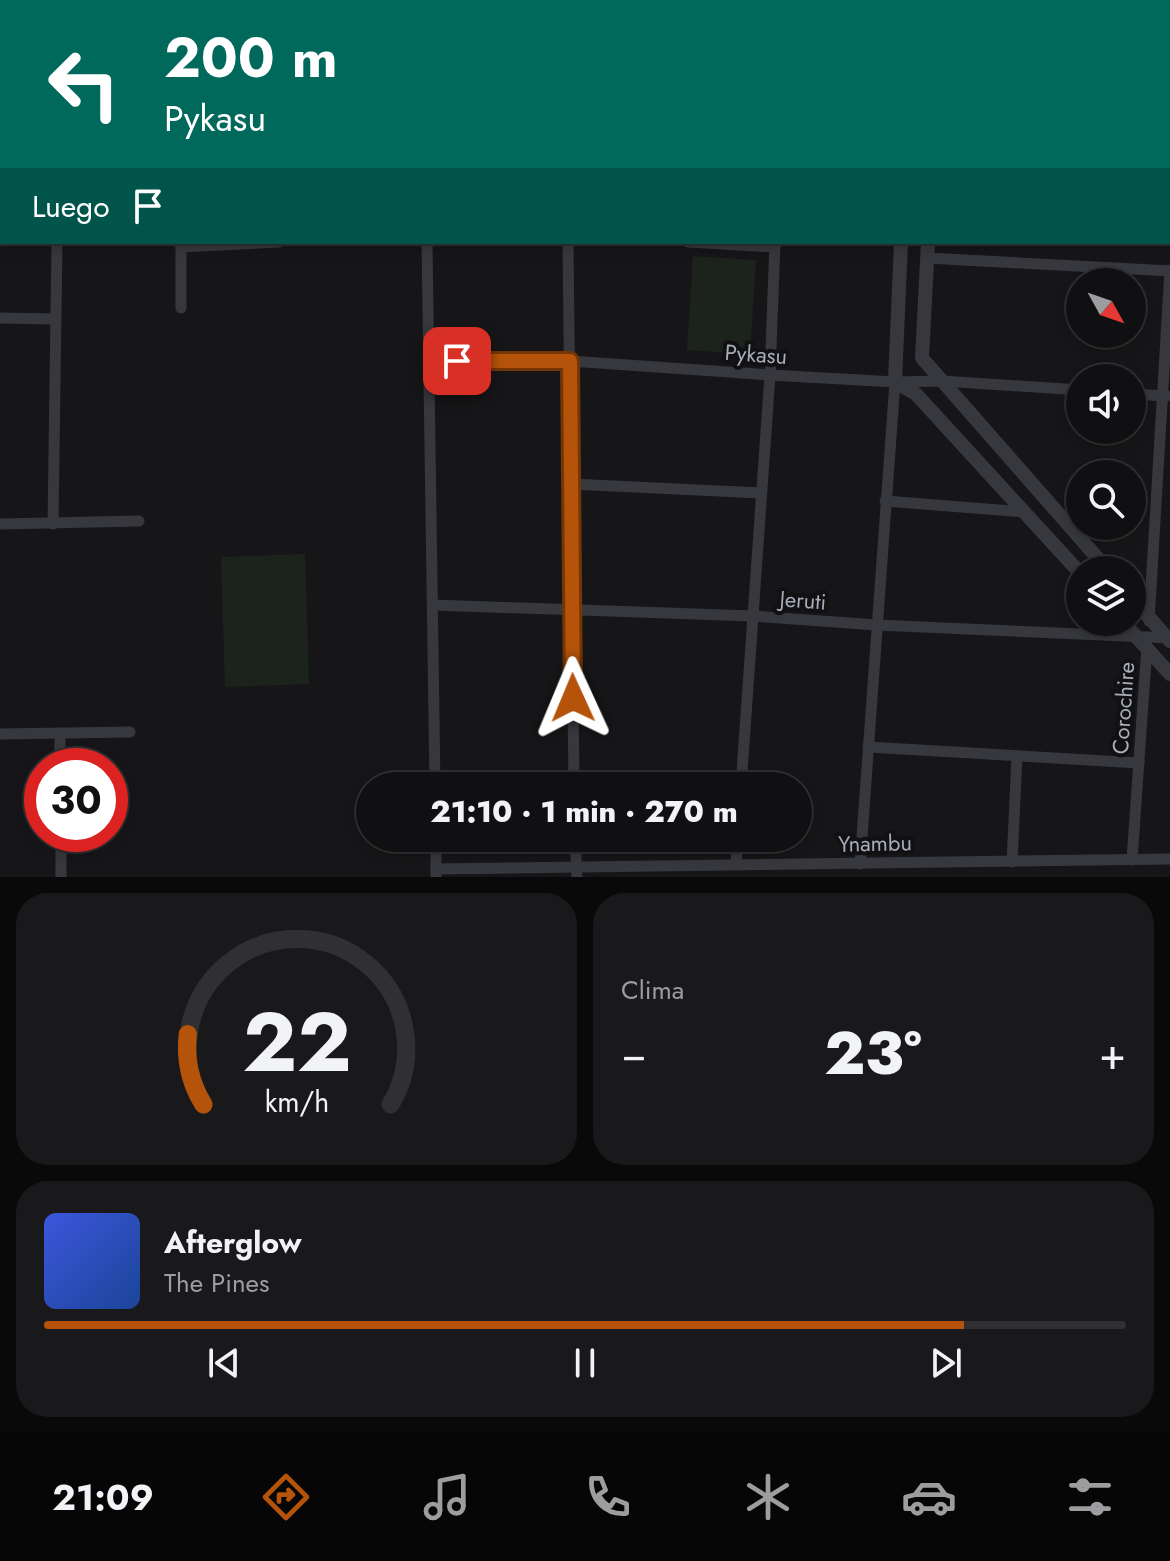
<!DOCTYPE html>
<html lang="es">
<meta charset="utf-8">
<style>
body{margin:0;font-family:Jost,sans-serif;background:#19191b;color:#f1f3f6;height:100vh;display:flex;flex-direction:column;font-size:30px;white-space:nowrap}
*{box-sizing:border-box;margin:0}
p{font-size:26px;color:#9c9d9f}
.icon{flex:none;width:44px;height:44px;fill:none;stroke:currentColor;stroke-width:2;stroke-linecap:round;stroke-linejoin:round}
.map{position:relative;height:877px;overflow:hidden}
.side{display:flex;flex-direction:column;gap:16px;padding:16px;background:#09090a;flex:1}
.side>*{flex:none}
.top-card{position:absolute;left:0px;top:0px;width:1170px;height:244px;box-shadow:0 4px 12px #0003,0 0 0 2px #303032;background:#00695c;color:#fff;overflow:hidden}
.needle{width:52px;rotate:130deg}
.buttons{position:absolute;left:1066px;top:268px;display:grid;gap:16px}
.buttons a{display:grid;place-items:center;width:80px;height:80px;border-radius:50%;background:#101012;box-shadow:0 4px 12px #0003,0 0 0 2px #303032;font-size:40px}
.speed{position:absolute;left:24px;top:748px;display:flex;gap:16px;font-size:40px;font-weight:700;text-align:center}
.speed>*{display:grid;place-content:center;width:104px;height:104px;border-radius:50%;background:#101012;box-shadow:0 4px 12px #0003,0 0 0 2px #303032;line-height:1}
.speed .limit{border:12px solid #d22;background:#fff;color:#111}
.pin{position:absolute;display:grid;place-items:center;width:68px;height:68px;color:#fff;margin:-34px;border-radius:16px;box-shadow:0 4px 12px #0006}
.me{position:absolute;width:88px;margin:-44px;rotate:359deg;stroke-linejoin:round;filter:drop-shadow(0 0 6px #0008)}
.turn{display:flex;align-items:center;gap:28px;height:168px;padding:0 32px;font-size:36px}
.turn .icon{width:104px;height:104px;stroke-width:2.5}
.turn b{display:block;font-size:56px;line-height:68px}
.then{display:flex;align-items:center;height:76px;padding:0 32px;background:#0003;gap:16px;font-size:30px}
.big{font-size:60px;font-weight:800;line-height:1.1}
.side .widget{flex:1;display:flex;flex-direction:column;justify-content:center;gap:12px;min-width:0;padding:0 28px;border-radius:32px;background:#19191b}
.side .dial{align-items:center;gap:0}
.dial svg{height:208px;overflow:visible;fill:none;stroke:#303032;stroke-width:7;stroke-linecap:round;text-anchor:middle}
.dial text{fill:#f1f3f6;stroke:none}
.song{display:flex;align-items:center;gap:24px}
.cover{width:96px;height:96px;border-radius:12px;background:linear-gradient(135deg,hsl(230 70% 55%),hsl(220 70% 35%))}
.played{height:8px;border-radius:4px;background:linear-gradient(90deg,#b45309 85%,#303032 85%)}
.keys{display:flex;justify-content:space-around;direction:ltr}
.heat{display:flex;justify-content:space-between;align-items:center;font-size:44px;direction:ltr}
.side .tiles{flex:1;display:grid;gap:16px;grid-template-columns:1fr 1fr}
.widget:last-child{grid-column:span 2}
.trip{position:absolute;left:356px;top:772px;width:456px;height:80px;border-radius:40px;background:#101012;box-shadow:0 4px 12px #0003,0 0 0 2px #303032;font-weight:800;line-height:80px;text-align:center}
.dock{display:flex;height:128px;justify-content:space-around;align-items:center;background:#060607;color:#9c9d9f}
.dock .icon{width:56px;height:56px}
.dock .current{color:#b45309}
.dock b{font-size:36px;color:#f1f3f6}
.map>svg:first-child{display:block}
.green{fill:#1c231d}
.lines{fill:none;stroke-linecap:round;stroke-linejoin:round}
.minor{stroke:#37383d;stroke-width:11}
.tertiary{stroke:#37383d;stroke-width:14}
.route-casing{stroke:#753606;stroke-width:20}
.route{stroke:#b45309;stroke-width:14}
.labels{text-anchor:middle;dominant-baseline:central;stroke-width:8;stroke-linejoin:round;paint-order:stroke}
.street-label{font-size:22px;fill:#a8adb8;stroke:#111113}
</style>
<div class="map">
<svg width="1170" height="877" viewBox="0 0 1170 877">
<rect width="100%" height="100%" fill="#161618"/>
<g class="green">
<polygon points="965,0 1170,0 1168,37 1168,2 965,2"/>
<polygon points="693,256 756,260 750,354 687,350"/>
<polygon points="305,554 309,684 225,687 221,557"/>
</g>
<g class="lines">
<g class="minor">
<polyline points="51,0 51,2"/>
<polyline points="176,0 176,2"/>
<polyline points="293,0 293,2"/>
<polyline points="564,0 564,2"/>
<polyline points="413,2 413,0"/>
<polyline points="790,2 790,0"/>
<polyline points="0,103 2,103"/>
<polyline points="1168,148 1170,148"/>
<polyline points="427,242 435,786"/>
<polyline points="568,242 574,786"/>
<polyline points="688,242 775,247"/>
<polyline points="181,243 181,308"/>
<polyline points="181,247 279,242"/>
<polyline points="927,258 1170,271"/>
<polyline points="0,318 55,319"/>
<polyline points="428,360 570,361 770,375 895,382 942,381 1080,390"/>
<polyline points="1132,394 1167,396"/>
<polyline points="571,484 761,493"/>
<polyline points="885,501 1025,512"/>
<polyline points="0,524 139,521"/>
<polyline points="53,524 57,242"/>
<polyline points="433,605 753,616 877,625 1170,638"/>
<polyline points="1149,621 1170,270"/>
<polyline points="60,733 60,766"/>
<polyline points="0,734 130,732"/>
<polyline points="868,747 1139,763"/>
<polyline points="741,786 770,375 775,242"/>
<polyline points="61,834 61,877"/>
<polyline points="436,838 436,877"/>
<polyline points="575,838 577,877"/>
<polyline points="1132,860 1147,646"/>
<polyline points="1012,862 1017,756"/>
<polyline points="736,864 738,838"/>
<polyline points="860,864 895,382"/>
<polyline points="436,869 1170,859"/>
</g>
<g class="tertiary">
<polyline points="916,2 916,0"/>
<polyline points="942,2 942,0"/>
<polyline points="901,242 895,382 916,394 1080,573"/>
<polyline points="928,242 922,358 1108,570"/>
<polyline points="1132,598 1170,641"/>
<polyline points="1123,622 1170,674"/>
</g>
</g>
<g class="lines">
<g class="route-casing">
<polyline id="route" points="457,361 570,361 573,698"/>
</g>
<use href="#route" class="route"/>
</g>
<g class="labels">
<g class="street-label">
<text transform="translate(756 354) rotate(4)">Pykasu</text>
<text transform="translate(803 600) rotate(4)">Jeruti</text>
<text transform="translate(1123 708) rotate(-86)">Corochire</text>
<text transform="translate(875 843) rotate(-1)">Ynambu</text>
</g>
</g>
</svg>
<div class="buttons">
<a><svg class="needle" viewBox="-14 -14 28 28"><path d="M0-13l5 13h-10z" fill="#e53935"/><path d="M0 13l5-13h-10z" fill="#9c9d9f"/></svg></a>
<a><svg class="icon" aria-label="sound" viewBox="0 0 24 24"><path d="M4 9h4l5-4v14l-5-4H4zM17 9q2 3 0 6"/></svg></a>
<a><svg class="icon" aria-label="search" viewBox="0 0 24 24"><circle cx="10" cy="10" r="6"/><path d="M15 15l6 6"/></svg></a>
<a><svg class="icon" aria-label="layers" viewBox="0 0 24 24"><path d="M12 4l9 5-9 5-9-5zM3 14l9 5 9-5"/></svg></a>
</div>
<div class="speed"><div class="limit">30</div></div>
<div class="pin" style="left:457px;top:361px;background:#d93025"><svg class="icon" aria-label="arrive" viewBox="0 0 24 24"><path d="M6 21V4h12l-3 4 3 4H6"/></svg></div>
<svg class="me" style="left:573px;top:698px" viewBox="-20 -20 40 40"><path d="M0-17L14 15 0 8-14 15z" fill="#b45309" stroke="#fff" stroke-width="4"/></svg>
<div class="trip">21:10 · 1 min · 270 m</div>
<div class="top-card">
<div class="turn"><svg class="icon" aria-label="left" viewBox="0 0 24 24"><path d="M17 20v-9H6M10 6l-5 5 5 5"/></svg><div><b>200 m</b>Pykasu</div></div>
<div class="then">Luego<svg class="icon" aria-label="arrive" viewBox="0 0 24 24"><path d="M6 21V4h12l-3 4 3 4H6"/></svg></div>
</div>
</div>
<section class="side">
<div class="tiles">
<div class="widget dial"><svg viewBox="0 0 100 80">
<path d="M14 69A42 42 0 1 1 86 69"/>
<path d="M14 69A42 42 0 0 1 8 42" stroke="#b45309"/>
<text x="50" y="56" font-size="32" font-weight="700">22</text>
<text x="50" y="72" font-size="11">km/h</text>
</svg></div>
<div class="widget"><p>Clima</p>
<div class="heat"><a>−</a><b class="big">23°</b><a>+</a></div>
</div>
<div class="widget">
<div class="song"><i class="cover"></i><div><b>Afterglow</b><p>The Pines</p></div></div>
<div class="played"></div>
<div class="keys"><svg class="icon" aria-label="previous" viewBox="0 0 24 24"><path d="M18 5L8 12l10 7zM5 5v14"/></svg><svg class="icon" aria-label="pause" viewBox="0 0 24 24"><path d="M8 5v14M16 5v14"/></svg><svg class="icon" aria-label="next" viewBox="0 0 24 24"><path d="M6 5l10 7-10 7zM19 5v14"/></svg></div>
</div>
</div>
</section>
<nav class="dock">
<b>21:09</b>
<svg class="icon current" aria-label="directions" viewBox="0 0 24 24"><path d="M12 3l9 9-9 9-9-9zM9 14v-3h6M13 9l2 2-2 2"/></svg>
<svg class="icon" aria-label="music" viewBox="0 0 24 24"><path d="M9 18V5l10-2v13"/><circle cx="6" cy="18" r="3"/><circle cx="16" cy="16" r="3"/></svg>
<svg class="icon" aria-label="phone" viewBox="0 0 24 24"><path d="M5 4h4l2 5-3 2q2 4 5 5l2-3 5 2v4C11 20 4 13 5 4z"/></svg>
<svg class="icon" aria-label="climate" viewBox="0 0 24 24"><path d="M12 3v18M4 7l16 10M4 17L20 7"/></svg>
<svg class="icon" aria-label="car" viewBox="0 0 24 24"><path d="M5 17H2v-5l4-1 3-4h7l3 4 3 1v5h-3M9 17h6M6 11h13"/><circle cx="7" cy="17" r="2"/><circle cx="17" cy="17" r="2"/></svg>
<svg class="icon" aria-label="filters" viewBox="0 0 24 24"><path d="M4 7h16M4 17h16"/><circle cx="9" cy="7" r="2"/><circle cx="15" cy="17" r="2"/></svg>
</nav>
